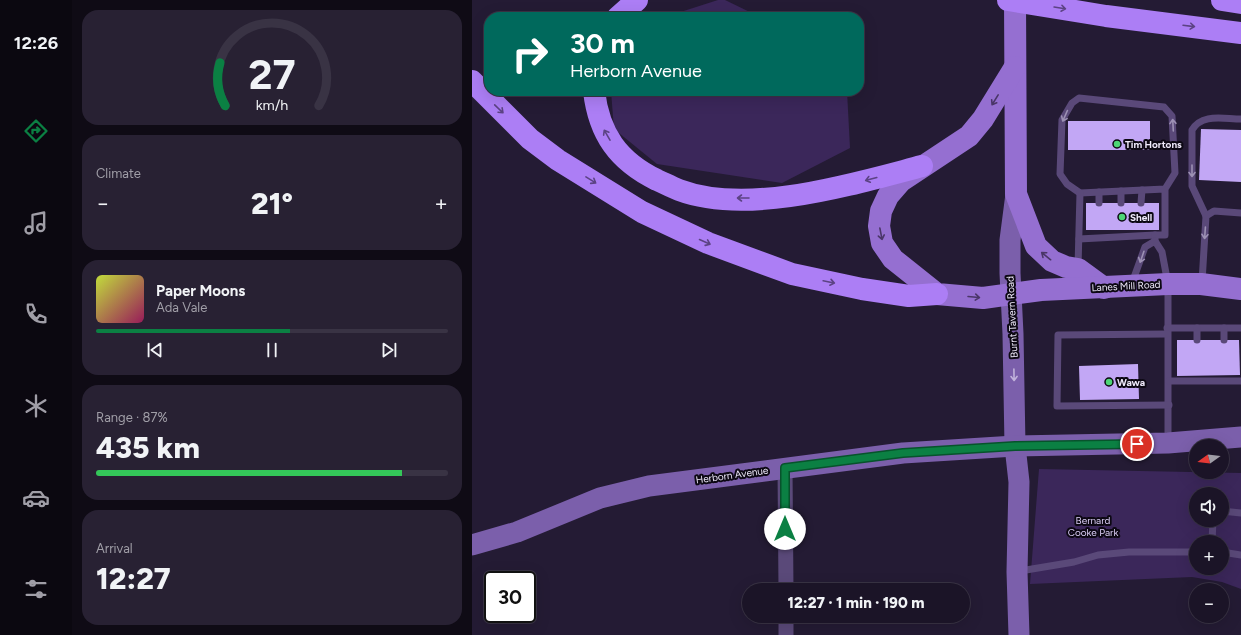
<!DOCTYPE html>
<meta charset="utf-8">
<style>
body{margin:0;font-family:Figtree,sans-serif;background:#282133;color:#f1f3f6;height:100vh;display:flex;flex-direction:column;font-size:15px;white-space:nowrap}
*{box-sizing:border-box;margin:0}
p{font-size:13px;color:#a09ea7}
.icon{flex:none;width:22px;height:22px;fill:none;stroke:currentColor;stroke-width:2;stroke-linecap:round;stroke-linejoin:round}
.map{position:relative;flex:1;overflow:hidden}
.panel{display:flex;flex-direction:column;gap:10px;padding:10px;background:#0f0b15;width:400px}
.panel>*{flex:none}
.top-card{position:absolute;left:12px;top:12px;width:380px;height:84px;border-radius:16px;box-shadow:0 4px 16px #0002,0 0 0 1px #393344;background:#00695c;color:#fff;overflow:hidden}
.needle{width:26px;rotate:255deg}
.fabs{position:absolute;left:717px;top:439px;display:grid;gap:8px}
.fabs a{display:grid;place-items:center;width:40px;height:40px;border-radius:50%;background:#1b1427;box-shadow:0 4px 16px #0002,0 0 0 1px #393344;font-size:20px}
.speed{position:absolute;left:12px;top:571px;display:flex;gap:8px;font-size:20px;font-weight:700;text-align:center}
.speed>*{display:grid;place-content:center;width:52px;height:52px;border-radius:50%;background:#1b1427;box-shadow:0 4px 16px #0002,0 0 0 1px #393344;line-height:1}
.speed .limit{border:2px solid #111;border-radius:6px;background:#fff;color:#111}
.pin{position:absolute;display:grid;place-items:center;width:34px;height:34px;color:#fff;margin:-17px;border:2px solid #fff;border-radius:50%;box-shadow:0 1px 4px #0007}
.me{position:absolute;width:44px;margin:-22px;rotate:0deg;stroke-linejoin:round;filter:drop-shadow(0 0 3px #0008)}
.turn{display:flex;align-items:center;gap:14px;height:84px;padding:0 20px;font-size:18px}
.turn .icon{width:52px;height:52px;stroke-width:2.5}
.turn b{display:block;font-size:28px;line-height:34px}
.big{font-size:30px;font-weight:800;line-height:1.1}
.panel .widget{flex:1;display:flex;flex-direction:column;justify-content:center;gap:6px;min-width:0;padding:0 14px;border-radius:16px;background:#282133}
.panel .dial{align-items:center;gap:0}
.dial svg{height:104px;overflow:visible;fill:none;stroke:#393344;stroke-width:7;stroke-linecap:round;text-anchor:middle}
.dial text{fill:#f1f3f6;stroke:none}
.song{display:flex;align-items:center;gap:12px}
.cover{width:48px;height:48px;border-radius:6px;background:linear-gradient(135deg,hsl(70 70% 55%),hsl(330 70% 35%))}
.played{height:4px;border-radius:2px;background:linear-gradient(90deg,#0b8043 55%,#393344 55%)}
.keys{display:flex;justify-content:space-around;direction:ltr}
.heat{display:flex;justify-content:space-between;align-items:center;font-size:22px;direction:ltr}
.charge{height:6px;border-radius:3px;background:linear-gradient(90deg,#34c759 87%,#393344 0)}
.trip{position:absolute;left:270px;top:583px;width:228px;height:40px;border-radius:20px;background:#1b1427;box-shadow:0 4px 16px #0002,0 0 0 1px #393344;font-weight:800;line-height:40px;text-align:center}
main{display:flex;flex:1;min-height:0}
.tab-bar{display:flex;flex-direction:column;width:72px;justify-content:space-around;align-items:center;background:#0b0810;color:#a09ea7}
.tab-bar .icon{width:28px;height:28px}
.tab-bar .active{color:#0b8043}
.tab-bar b{font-size:18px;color:#f1f3f6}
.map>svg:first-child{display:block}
.green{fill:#3b275a;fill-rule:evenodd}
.building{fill:#c2a7f5}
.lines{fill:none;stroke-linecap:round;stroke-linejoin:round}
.lane{stroke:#5a4979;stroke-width:7}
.street{stroke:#5a4979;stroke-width:15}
.secondary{stroke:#7b5fab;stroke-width:21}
.primary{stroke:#956fd1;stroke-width:22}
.highway{stroke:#ac7ef5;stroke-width:22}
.oneway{stroke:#5c4384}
.oneway2{stroke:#4a3668}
.oneway3{stroke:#9d91b4}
.oneway4{stroke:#c1b2db}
.route-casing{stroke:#07532c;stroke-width:10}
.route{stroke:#0b8043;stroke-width:7}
.poi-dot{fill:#4dd676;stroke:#0c0813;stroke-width:1.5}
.labels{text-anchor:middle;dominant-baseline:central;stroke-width:4;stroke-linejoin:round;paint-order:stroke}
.poi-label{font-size:10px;font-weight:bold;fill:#efeafb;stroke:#0c0813;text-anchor:start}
.street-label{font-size:10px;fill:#efeafb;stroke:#0c0813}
.park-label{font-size:10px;fill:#dbcef6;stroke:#0c0813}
</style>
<main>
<nav class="tab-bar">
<b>12:26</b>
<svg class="icon active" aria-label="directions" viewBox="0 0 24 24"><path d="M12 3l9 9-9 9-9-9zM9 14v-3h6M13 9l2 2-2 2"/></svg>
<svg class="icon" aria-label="music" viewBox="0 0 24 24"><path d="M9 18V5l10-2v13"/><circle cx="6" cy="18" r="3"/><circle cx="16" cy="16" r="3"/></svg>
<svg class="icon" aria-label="phone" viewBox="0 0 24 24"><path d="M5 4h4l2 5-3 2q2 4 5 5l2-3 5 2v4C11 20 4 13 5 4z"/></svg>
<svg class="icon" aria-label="climate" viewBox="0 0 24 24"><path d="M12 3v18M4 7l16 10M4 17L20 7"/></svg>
<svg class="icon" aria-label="car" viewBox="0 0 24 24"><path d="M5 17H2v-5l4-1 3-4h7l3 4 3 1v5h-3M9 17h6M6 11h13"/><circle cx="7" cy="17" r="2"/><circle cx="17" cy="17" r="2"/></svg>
<svg class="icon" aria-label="filters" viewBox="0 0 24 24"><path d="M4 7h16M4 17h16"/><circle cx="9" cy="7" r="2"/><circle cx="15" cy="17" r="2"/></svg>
</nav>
<section class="panel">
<div class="widget dial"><svg viewBox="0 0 100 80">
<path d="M14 69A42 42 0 1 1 86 69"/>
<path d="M14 69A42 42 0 0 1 10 36" stroke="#0b8043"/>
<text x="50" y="56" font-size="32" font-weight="700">27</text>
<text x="50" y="72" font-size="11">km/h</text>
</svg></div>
<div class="widget"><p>Climate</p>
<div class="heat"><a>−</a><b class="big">21°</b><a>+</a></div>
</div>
<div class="widget">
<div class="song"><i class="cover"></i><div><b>Paper Moons</b><p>Ada Vale</p></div></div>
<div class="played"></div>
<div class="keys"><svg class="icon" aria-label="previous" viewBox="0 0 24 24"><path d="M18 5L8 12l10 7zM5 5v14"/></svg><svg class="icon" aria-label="pause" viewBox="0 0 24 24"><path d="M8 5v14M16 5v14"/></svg><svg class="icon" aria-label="next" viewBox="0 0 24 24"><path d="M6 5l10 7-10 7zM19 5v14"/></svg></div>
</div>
<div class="widget"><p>Range · 87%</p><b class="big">435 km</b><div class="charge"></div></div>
<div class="widget"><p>Arrival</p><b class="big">12:27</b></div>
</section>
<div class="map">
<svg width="769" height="635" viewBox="0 0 769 635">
<rect width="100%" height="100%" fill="#241b34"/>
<g class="green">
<polygon points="246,0 253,0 288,17 193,17"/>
<polygon points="139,91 375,91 378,148 310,183 185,164 142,129"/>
<path d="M567,469L769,473V589L750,582L720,577L558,584ZM724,494H750V520H724ZM724,542H750V568H724Z"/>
</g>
<g class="building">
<rect x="596" y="121" width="82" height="29"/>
<polygon points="729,129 769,130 769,182 727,180"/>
<rect x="614" y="203" width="73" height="27"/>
<polygon points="705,340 767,340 768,375 705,376"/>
<polygon points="666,364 667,399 608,400 607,366"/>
</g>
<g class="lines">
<g class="lane">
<polyline points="627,203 627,192"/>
<polyline points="649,203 649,191"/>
<polyline points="669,203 670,190"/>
<path d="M734,216L720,186V130C730,113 751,119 769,119"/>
<polyline points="607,239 683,235"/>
<polyline points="683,241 683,235 693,235 693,189 703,173 700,116 692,107 607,98 600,103 590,120 588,174 595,184 608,193 693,189"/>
<polyline points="606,267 608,193"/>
<polyline points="730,282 734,216 742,211 769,213"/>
<polyline points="660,283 673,247 683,241 690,252 696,284 696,441"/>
<polyline points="695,328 769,328"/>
<polyline points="752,328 752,340"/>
<polyline points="695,334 586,335 585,406 697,405"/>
<polyline points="725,340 725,328"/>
<polyline points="697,381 769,381"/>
<polyline points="750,511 769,513"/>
<polyline points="740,542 741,520"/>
<polyline points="750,552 769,555"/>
<polyline points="548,571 602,562 626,555 657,552 724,552"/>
</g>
<g class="street">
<polyline points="313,468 314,590"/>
<polyline points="314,616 314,635"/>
</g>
<g class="secondary">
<polyline points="544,194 538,240 538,273 541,334 543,446 547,482 545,572 547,635"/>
<polyline points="0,545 45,532 128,498 177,486 431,453 543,446 696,443 769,437"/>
</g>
<g class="primary">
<polyline points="543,0 544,194 564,246 580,261 594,267 606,269 632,288"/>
<polyline points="543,67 511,119 497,136 429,181 416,196 409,211 407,226 410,243 421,259 465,294 511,298 569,290 696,284 729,284 769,289"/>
</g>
<g class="highway">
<polyline points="536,0 634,16 769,33"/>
<polyline points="750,0 769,3"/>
<polyline points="146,17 165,0"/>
<polyline points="0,81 58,139 86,160 170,212 236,243 320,274 390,289 437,296 465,294"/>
<path d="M122,91C127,134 146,161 185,180C192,183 199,187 207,190C276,216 381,184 450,166"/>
</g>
</g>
<defs><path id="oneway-shaft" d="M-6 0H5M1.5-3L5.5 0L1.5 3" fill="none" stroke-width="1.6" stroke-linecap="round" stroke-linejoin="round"/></defs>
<g class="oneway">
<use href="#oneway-shaft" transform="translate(588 8) rotate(9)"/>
<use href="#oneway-shaft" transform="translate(717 26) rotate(7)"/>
<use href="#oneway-shaft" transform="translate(27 109) rotate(44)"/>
<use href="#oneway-shaft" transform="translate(135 135) rotate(-120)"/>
<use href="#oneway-shaft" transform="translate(399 179) rotate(165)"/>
<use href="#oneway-shaft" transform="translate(119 180) rotate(32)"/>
<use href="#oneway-shaft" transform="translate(271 198) rotate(180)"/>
<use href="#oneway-shaft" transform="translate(233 242) rotate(24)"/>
<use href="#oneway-shaft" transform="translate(357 282) rotate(12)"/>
</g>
<g class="oneway2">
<use href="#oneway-shaft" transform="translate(523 100) rotate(122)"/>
<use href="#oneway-shaft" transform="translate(409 234) rotate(79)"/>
<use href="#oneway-shaft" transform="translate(574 256) rotate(-141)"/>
<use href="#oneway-shaft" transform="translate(502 297) rotate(5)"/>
</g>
<g class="oneway3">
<use href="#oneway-shaft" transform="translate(593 116) rotate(114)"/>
<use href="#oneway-shaft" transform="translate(701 125) rotate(-93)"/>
<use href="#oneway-shaft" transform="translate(720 171) rotate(90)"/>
<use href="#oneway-shaft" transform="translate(733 233) rotate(94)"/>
<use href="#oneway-shaft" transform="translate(670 257) rotate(109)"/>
</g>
<use class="oneway4" href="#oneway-shaft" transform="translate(542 375) rotate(89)"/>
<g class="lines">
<g class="route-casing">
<polyline id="route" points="313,529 313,468 431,453 543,446 665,444"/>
</g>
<use href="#route" class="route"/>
</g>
<g class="poi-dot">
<circle cx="645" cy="144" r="4"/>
<circle cx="650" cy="217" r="4"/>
<circle cx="637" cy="382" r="4"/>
</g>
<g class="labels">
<g class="poi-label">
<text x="653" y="144">Tim Hortons</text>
<text x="658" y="217">Shell</text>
<text x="645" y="382">Wawa</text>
</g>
<g class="street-label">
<text transform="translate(654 286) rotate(-3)">Lanes Mill Road</text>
<text transform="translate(540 317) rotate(-93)">Burnt Tavern Road</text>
<text transform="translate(260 475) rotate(-8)">Herborn Avenue</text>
</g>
<g class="park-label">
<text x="621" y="520">Bernard<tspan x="621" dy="12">Cooke Park</tspan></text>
</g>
</g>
</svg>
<div class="fabs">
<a><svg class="needle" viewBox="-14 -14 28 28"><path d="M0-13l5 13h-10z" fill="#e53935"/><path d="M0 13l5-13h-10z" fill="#a09ea7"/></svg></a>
<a><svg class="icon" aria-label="sound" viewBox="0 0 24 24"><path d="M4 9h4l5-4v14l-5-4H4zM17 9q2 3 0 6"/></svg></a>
<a>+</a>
<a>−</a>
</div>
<div class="speed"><div class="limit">30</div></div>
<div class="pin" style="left:665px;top:444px;background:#d93025"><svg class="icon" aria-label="arrive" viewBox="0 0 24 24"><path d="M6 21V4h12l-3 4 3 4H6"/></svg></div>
<svg class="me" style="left:313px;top:529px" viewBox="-20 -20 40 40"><circle r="19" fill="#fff"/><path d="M0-13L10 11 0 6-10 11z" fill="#0b8043"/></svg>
<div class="trip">12:27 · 1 min · 190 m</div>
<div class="top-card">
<div class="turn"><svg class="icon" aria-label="right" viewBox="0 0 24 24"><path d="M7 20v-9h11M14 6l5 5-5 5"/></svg><div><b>30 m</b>Herborn Avenue</div></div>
</div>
</div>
</main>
